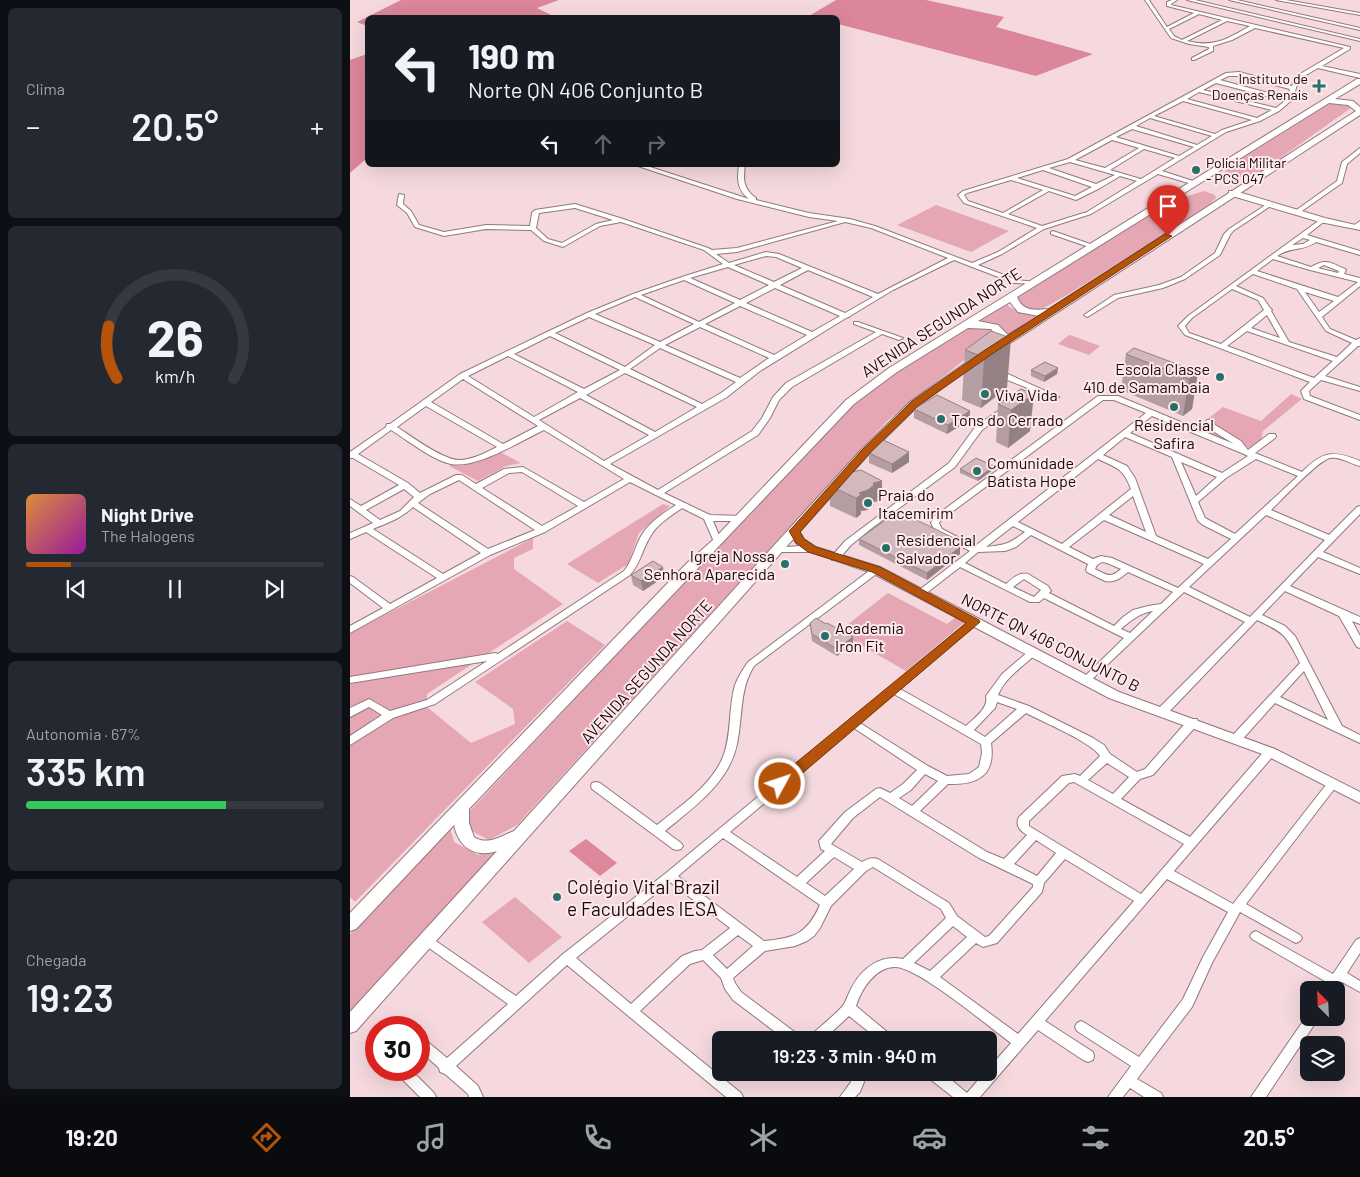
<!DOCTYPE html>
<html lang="pt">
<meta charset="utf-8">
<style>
body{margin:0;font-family:Barlow,sans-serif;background:#242831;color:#f1f3f6;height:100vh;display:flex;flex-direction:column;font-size:19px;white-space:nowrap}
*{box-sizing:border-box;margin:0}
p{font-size:16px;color:#9ea1a6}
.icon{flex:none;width:28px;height:28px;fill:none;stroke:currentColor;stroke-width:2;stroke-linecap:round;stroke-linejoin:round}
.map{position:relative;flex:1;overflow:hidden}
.drawer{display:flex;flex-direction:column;gap:8px;padding:8px;background:#0d0f14;width:350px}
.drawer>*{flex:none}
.banner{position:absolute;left:15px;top:15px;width:475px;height:152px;border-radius:8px;box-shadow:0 5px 20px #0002;background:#171b24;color:#f1f3f6;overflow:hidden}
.needle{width:32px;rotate:336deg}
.tools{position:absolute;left:950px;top:981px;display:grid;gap:10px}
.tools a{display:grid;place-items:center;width:45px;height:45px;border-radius:8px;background:#171b24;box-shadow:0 5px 20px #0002;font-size:25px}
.speed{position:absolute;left:15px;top:1016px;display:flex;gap:10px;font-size:25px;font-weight:700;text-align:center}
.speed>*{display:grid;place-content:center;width:65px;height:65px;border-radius:50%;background:#171b24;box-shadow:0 5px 20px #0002;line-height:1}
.speed .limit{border:8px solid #d22;background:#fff;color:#111}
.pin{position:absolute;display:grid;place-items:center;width:42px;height:42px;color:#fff;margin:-51px -21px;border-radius:50% 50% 50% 0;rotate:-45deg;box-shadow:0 0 5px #0007}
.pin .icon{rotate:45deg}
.me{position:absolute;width:55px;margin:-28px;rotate:50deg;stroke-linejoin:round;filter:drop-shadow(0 0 4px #0008)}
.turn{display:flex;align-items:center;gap:18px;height:105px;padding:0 20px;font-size:22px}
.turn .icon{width:65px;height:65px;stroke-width:2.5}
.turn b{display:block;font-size:35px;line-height:42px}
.lanes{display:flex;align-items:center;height:48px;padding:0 20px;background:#0003;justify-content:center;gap:25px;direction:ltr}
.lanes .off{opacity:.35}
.big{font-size:38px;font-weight:600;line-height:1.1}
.drawer .widget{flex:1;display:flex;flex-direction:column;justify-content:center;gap:8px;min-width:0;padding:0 18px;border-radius:8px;background:#242831}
.drawer .dial{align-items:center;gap:0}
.dial svg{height:130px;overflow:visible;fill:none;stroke:#363941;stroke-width:7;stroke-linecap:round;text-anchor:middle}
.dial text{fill:#f1f3f6;stroke:none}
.song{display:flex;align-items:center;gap:15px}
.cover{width:60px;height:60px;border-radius:8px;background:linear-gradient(135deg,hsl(30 70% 55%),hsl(300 70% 35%))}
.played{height:5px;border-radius:2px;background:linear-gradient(90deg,#b45309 15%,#363941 15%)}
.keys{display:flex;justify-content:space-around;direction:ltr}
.heat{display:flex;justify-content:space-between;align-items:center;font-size:28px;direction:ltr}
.charge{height:8px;border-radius:4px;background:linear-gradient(90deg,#34c759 67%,#363941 0)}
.trip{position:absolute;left:362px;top:1031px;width:285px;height:50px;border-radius:8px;background:#171b24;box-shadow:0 5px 20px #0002;font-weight:600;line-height:50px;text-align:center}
.dock{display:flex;height:80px;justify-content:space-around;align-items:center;background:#090b0e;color:#9ea1a6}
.dock .icon{width:35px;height:35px}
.dock .selected{color:#b45309}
.dock b{font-size:22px;color:#f1f3f6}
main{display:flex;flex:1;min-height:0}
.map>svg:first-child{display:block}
.green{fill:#e4a7b3}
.forest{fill:#db869a}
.water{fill:#dc879a}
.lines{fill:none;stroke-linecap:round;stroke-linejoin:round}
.stream{stroke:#dc879a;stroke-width:2}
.minor-casing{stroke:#92787d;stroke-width:2}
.tertiary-casing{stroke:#92787d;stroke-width:2}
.secondary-casing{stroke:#92787d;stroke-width:2}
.minor{fill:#fff;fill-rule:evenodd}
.tertiary{fill:#fff;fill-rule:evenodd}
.secondary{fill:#fff;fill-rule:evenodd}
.wall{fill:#b59ea3}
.shaded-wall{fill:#948184}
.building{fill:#d3b8bd;stroke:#948184}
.route{fill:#b45309;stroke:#753606}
.poi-dot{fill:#277068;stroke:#ffe8ec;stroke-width:2}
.labels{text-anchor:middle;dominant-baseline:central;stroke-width:4;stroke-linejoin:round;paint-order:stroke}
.far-poi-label{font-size:14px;fill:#130a0c;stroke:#ffe8ec;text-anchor:end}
.street-label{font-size:16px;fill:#130a0c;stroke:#ffe8ec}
.poi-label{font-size:16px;fill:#130a0c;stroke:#ffe8ec;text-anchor:start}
.near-poi-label{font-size:19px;fill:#130a0c;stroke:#ffe8ec;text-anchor:start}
</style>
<main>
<section class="drawer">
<div class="widget"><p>Clima</p>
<div class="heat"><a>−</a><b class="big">20.5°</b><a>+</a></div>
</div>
<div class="widget dial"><svg viewBox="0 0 100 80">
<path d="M14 69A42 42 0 1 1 86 69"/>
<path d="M14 69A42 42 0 0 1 9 37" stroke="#b45309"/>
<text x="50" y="56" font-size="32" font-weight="700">26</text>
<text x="50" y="72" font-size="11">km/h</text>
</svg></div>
<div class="widget">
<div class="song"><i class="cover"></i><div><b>Night Drive</b><p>The Halogens</p></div></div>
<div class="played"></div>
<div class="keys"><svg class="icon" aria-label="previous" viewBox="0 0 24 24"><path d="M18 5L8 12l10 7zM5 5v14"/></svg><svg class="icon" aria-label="pause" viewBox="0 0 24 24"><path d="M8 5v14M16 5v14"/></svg><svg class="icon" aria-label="next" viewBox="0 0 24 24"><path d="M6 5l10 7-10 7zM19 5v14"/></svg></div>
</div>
<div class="widget"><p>Autonomia · 67%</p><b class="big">335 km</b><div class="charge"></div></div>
<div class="widget"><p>Chegada</p><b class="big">19:23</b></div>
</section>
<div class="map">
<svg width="1010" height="1097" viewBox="0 0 1010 1097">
<rect width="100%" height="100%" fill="#f5d9de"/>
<g class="green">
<polygon points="980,103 998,104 1001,108 902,178 874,175 878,165"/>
<path d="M854,191L865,195L866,198L857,207L717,295L692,309L671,307L664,296L817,201C830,200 842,194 854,191Z"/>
<polygon points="586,205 659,231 621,252 547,225"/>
<polygon points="657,301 659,307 676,314 688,315 659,334 648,324 626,322"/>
<path d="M638,327L645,333C611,365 573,391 537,421L167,825L139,840L118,829V813L502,403L546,370L619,328Z"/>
<polygon points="719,335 720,335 750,346 739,355 708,344"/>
<polygon points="941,394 952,399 913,431 911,441 899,448 846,428 873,407 911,421"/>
<polygon points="148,451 171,463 156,466 128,481 99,466 102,465 113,466"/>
<polygon points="313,504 320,506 289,533 278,564 248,583 217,564"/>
<polygon points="183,538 183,549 164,558 164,569 213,604 77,694 77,707 121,743 165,724 163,709 125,682 217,621 255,645 5,902 0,897 0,633"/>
<polygon points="538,593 597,624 606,617 615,622 556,671 488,632"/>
<polygon points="100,828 104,842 128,855 148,851 0,1019 0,934"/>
<polygon points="165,897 212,937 179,963 132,922"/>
</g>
<g class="forest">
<polygon points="51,0 209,0 187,8 205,17 18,18 17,26 7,22"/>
<polygon points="486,0 576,0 654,17 646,27 743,54 686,76 488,24 488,18 459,16"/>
<polygon points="17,54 17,158 0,173 0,60"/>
</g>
<polygon class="water" points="236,839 267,863 250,876 219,851"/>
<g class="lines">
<g class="stream">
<polyline points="97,0 93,7 97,16 123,18"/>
<polyline points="0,72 18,66"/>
</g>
<g class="minor-casing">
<g id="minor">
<path d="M795,0H799L817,27L844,13L817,6V2L822,0H827L821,4V5L1000,47V49L972,66L1010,74V78L968,68L949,79L942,100L929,111L910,121L876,132L812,171L846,182V184H842L808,174L741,214L694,229L652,254L628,265L667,280L685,282V284L664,283L604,260L543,290L500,316L499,317L496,318L410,371L377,397L260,464L308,490L402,431L412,418L423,397L436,383L526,332L504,324V322H508L553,338L549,340L532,334L442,387L429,400L420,418L408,435L314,493L360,515L394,516L395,518L394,520L391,521H363L372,542L371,544H365L354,519L332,508C321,516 307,524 300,537C292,550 291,562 280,575L85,704L43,718L0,745V736L32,715L19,707L0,717V708L19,699L40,711L77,700L137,661L0,683V677L145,653L148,654L274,571C282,561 284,550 290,538C298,523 312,514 326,505L280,482L195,532L140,555L0,633V626L33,608L0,583V576L3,577L40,604L87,578L16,532L0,539V533L23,523L0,506V499L11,506L49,485L3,458H0V452L36,427L37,424H40L110,374L197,332L237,313L283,294L332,277L373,264L354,250L271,222L250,226L213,247L194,241L181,230L136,229L94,236L65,227L57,213L47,205L49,194L54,195L53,204L61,211L69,225L94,232L136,225L180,226L182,213L185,210L225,204L273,219L358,248L362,250L387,248L488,221L459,217L387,199L285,165H294L399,199C387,190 387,179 389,165H395C393,179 393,189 406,198V200L459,213L500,219L525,226L622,263L648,252L687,228L614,203L608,195L613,191L718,159L876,73L889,72L942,86L945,77L994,48L905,28L882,40L863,46V51L844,60H842V58L859,49V47L839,44L821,38ZM849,14L872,20L832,40L824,36L819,29ZM877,21L900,26C877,39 864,48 837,41ZM879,76H889L940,89L937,98L870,80ZM866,83L935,101L926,108L853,90ZM849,92L922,110L907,118L837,99ZM833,101L902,120L872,130L865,134L804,116ZM800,118L862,136L847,145L786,126ZM782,129L844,147L829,156L766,137ZM762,140L789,148L755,168L725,160ZM794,149L825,158L791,179L760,170ZM720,162L765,175L746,184L699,168ZM693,170L742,187L725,196L667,178ZM770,176L787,181L737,212L692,226L658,214L699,191L726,200L750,188ZM661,180L693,190L653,213L618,201L614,195L617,193ZM225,208L263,220L246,224L212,243L198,239L186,228L189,213ZM495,222L521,228L598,258L528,294L429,254L416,252L379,263L366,254L387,252ZM416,256L426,257L452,268L424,282L384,265ZM378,267L419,285L390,300L340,278ZM458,270L523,297L495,313L430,285ZM334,280L385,303L349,322L291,295ZM425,288L490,316L462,332L396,303ZM285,297L344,324L310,342L245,314ZM390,306L457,335L424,355L355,324ZM239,317L305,345L275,367L205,333ZM350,327L419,358L390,378L315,345ZM200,336L270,370L234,389L164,354ZM310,348L386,382L371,393L352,404L280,369ZM158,356L228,392L184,417L118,376ZM275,373L347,407L305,432L236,395ZM113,379L188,426L153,444L81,402ZM230,398L299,435L254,461L189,420ZM76,406L147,447C135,453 122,460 109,460C93,460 61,436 47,427ZM41,430C59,441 82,460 101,464C126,469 171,441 194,430L274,479L234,502L173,467L154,469L126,484L112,475H106L70,493L58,483L8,454ZM172,472L228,506L192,526L132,488L159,473ZM109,480L185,530L138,549L68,503L80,494ZM54,489L64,497L50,511L30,520L16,510ZM63,507L131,553L93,574L23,529C37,523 52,518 63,507Z"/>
<polygon points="837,0 845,0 1010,39 1010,41"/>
<polygon points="879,0 887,0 1010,28 1010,30"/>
<polygon points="926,0 936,0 1010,13 1010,15"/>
<polygon points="1010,148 1010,153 997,164 992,183 949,213 945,213 945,211 987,181 992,162"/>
<polygon points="917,204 922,205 883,231 880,235 870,255 835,279 813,288 768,298 739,316 737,317 734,315 764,295 809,285 831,277 865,253 874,234 879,229"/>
<path d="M971,219L976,220L957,235L1010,251V255L966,242C951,252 942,246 927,256L961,267C977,258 980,263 995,269L996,270L994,274L1010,278V286L972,317L980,329L1006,340L1010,338V346H1008L975,376L1010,387V391L971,380L959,391L960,396L1010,415V420L954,399L951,391L960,382L835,335L828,326L838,316ZM953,238L960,240L953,244L942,245ZM923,259L960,270L1008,282L988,297L907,271ZM974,265L989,271L988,273L968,268ZM903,274L947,289L976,331L1002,343L987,357L939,342L921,311L922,310L920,308L913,298L886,286ZM882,289L908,300L914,310L871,344L839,333L835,326L842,318ZM955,292L984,301L969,312ZM917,315L930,338L901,328ZM897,331L983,361L964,378L877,346Z"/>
<polygon points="1010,221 1010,226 1007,228 1003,228 1003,226"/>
<polygon points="703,231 743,245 744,246 739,247 701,234 701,232"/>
<polygon points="645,371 651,371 709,397 705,399 686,392 674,400 668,400 667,398 668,396 680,389 645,375"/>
<path d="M748,396H768L884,444L858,428L856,422L857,420H863L865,425L891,441L898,450L919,434H925L926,436L925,438L905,453L952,472C973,451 983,450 1010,461V466C1001,464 990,456 980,458C967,461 932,500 921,510L979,535L1007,507L1010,506V514L973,552L1010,568V574L968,557L940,586L1010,617V624L1002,621L1010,636V648L1007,647L989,616L935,591L912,615L935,626L945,636L992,726L1010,735V743L925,703L890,742H882L881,739L882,736L950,663C936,635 935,633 907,620L816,715H808L807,712L808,709L895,622L834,592L738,683H732L730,681L732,679L774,638L694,598L689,602H680L610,567L574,595H568L566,593L568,591L620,551L586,533L581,523L584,517ZM753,400H764L796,413L625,546L592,529L589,523L591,520ZM802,416L894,454L898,456L872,473L780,433ZM775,437L822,457L848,521L853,525L881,539L858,559L806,536L785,478L777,466L753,455ZM748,459C767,468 773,468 781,489L712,544L668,522ZM906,459L948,476L885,534L855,518L848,502L876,478ZM831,462L867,477L846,496ZM783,496L796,532L759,515ZM916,515L975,540L900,617L839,587ZM754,520L854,564L828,588L762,558L751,556L743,559L719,547ZM663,526L675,532C659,544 656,545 636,547ZM681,535L738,564L736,570L737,572L755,581C764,583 771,578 778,572L823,592L811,604L798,606L783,610L773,617L764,626L699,593L701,591L698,586L678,574C669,572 663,578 656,584L615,563L628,552L655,551L666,547ZM752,562L757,563L771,569C760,579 757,575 745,569L747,565ZM674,579L691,590L684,597L663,587ZM803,611L780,633L771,629C781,620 790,613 803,611ZM954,671L978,720L930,697Z"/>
<polygon points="654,407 660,407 661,409 632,430 605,467 522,528 501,545 488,560 482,560 481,558 482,556 495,541 599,463 626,426"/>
<path d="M526,567L530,570L529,572L404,666C389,690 393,717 387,744C379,783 344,807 315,831L331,843L333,846L331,849L327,850L323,849L242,789L241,786L242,783L246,782L250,783L307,825C330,806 361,786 373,757C382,734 378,709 385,685C388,677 393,669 398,662L523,568Z"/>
<path d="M624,619L627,620L629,622L627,624L550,689L616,726C624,718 639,708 636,696L652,674L679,651H685L687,653L685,655C672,667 655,678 648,695L679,706L743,738L754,745L760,754L787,772L795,769L839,719H847L848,722L847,725L803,775L790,779L771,799L840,837L916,749L920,748L924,749L925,752L924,755L824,871L883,904L979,781L983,780L987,781L988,784L896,904L950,935L952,938L950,941L946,943L942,941L890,912L862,963L842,1007L787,1079L811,1093L813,1097H794L780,1088L773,1097H758L781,1066L727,1031L725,1027L727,1023L731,1021L735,1023L789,1057L833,999L853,957L878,912L817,879L695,1021L743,1052L744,1056L743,1060L738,1062L733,1060L688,1030L630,1097H603L576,1076L575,1072H592L617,1093L635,1072H639V1068L661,1043C639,1027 568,967 545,967C525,967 511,990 506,1006L542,1036L544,1040H529L499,1016L473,1040H458L460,1036C467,1029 489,1012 494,1004C497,999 499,992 502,987C512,968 531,954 553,959L596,918L591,909L523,867L516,871L481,906L470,928L464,936L457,941L445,946L415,951L383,978L385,983L391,992L450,1036L452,1040H436L383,1000L375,989L371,978L353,960L340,964L290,1011L391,1093L393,1097H376L217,965L106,1066L128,1086L133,1097H119L118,1094L95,1074L90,1072L89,1068L69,1050V1036L73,1038L97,1058L158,1004L72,943L70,940L72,937L76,935L80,937L166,996L213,954L316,873L621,620ZM544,694L631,744L632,753L629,767L619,774L597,776L578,766L510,723ZM647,702L667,709L635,737L624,730L645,708ZM676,713C693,722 741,742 750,756L730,776L725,774L712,776L669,817C665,825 670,831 677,835L654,859L637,852L570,811L598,784C627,785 646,776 641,743ZM504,728L567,770L553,784L540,793L530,788L526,789L495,812L469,841L471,849L475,851L447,877L380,832ZM757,763L779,777L763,794L738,780ZM575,774L588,781L562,806L549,798L561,790ZM724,782L834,844L791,894L679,826V821L719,783ZM530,797L629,858L683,884V887L639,936L635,937L607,916L599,903L528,859C522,857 517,859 512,862L481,844L503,818ZM373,838L470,905C457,934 445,938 414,941L328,876ZM686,840L706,853L687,876L664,864ZM484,857L504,869L475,896L456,883ZM715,859L784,901L668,1034L590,977L626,943L633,947L647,943L692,892L694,883ZM320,882L380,928L352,950L345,951L332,956L281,1004L226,958ZM603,926L617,937L580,971L564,963ZM388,935L403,946L377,969L363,955Z"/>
<polygon points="906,931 983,974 1006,940 1010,938 1010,953 997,973 1010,981 1010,992 992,982 986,991 974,990 978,983 902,939 900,936 902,933"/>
<polygon points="958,1014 959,1014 959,1018 968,1018 966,1022 916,1097 901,1097"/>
<polygon points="50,1022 57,1024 59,1028 44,1028 46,1024"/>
<polygon points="46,1070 61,1070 84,1093 86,1097 70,1097 47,1074"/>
<polygon points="498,1072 511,1072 514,1082 510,1092 505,1097 490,1097 501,1082"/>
</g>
</g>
<g class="tertiary-casing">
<g id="tertiary">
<polygon points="879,191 885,191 975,218 1010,226 1010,230 970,222 879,195"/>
<polygon points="444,528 448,529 454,539 466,547 530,567 769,692 925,749 1010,792 1010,803 915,755 759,698 522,573 461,552 423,552 421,550 423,548 450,546 446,543 438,531"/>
</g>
</g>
<g class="secondary-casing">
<path id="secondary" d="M1007,79H1010V84L985,99L1003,101L1010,107V115L651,349H643L642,347L651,340L641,329L618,328L547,372L504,404L119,809V823L124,837C137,846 151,836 164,831L510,451L561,401L624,357L628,356L633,359L569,405L518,455L6,1031L0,1033V1012L147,851C125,858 109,848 104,825L6,929L0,931V913L337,563L364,539L496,400L539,368ZM979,103L998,105L1006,111L699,309C685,310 673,312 667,297ZM660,302L668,312L689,316L658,335L648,325L628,321Z"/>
</g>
<use href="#minor" class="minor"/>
<use href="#tertiary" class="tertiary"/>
<use href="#secondary" class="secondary"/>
</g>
<g class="wall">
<polygon points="641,331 657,388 631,408 612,400 615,350"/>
<polygon points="776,354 848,372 842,409 833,416 771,390"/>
<polygon points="708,368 707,374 694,382 681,376 681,370"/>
<polygon points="671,389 680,431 658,448 646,442 648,404"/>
<polygon points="564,409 620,411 619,420 597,434 564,418"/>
<polygon points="519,453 559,462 542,473 519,463"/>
<polygon points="610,469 644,469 628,481 610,473"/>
<polygon points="489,481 532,500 524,502 524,505 517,510 511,511 511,514 506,518 480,506 480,486 489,484"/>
<polygon points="509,539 610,554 577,580 509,545"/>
<polygon points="313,567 314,577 293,591 283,585 281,575"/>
<polygon points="460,623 476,624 503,637 503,644 487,656 462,641"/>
</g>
<g class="shaded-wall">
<polygon points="661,338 657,388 631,408 634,357"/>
<polygon points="708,368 707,374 694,382 695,376"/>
<polygon points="848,372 842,409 833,416 839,379"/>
<polygon points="684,394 680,431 658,448 661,410"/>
<polygon points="620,411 619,420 597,434 598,425"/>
<polygon points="559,452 559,462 542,473 542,464"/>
<polygon points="644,466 644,469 628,481 628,478"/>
<polygon points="532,481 532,500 524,502 524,505 517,510 511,511 511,514 506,518 506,498 509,493 523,483"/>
<polygon points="610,547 610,554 577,580 577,573"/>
<polygon points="313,567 314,577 293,591 291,581"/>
<polygon points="503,637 503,644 487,656 487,649"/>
</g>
<g class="building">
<polygon points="641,331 661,338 634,357 615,350"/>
<polygon points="784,348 848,372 839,379 776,354"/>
<polygon points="695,362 708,368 695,376 681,370"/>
<polygon points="671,389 684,394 661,410 648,404"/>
<polygon points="587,395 620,411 598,425 564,409"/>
<polygon points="531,439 559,452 542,464 519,453"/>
<polygon points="626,458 644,466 628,478 610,469"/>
<polygon points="511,470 532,481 523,483 524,485 518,490 509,493 511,495 506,498 480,486 490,484 489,481 502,472"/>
<polygon points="548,511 606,539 605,545 610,547 577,573 509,539"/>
<polygon points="303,561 313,567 291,581 281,575"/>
<polygon points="466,618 476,624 477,623 503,637 487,649 462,634 460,623"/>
</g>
<polygon class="route" points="815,234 822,236 642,354 569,405 518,455 450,532 454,539 466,547 530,567 629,620 630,622 435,788 430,789 425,788 423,784 425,780 616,623 522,572 458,552 446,543 439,531 441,529 511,451 562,401 635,350"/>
<g class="poi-dot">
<path d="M966.5 78.5h5v5h5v5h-5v5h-5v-5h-5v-5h5z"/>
<circle cx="846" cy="170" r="5"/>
<circle cx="870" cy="377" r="5"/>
<circle cx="635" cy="394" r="5"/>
<circle cx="824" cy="407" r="5"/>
<circle cx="591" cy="419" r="5"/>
<circle cx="627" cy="471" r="5"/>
<circle cx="518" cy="503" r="5"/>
<circle cx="536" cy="548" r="5"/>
<circle cx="435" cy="564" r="5"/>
<circle cx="475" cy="636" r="5"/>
<circle cx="207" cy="897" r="5"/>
</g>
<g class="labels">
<g class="far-poi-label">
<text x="958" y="78">Instituto de<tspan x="958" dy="16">Doenças Renais</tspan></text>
<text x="856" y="162" text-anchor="start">Polícia Militar<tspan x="856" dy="16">- PCS 047</tspan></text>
</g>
<g class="street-label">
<text transform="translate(591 322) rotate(-33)">AVENIDA SEGUNDA NORTE</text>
<text transform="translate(701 642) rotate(27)">NORTE QN 406 CONJUNTO B</text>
<text transform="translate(296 671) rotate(-48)">AVENIDA SEGUNDA NORTE</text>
</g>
<g class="poi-label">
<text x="860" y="368" text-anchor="end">Escola Classe<tspan x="860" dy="18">410 de Samambaia</tspan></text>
<text x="645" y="394">Viva Vida</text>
<text x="601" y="419">Tons do Cerrado</text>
<text x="824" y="424" text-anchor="middle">Residencial<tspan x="824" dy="18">Safira</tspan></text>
<text x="637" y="462">Comunidade<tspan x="637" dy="18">Batista Hope</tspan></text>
<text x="528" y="494">Praia do<tspan x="528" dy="18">Itacemirim</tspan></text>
<text x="546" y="539">Residencial<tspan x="546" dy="18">Salvador</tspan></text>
<text x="425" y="555" text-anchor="end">Igreja Nossa<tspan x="425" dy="18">Senhora Aparecida</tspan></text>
<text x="485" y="627">Academia<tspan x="485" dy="18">Iron Fit</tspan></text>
</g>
<g class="near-poi-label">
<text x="217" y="886">Colégio Vital Brazil<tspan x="217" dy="22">e Faculdades IESA</tspan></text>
</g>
</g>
</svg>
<div class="tools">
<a><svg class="needle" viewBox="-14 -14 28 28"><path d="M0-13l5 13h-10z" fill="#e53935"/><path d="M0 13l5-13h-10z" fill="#9ea1a6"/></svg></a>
<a><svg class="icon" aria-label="layers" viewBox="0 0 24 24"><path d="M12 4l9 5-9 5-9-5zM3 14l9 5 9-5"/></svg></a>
</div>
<div class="speed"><div class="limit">30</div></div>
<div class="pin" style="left:818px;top:236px;background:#d93025"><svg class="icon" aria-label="arrive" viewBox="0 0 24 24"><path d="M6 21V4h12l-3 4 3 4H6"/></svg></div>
<svg class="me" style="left:430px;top:784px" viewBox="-20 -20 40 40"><circle r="17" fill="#b45309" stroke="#fff" stroke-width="3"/><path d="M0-11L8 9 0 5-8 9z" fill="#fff"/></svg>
<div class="trip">19:23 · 3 min · 940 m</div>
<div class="banner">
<div class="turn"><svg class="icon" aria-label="left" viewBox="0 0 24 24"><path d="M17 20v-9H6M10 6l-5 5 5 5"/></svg><div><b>190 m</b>Norte QN 406 Conjunto B</div></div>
<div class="lanes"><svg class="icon" aria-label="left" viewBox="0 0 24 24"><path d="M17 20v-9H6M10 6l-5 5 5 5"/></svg><svg class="icon off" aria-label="ahead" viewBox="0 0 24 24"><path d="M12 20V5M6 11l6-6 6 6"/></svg><svg class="icon off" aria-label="right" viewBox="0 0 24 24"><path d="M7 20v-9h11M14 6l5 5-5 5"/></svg></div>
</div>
</div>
</main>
<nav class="dock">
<b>19:20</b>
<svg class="icon selected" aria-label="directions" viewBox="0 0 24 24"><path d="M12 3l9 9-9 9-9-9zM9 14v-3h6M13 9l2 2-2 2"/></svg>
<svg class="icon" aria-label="music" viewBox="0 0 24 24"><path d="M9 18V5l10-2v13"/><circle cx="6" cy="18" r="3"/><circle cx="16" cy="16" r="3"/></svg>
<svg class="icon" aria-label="phone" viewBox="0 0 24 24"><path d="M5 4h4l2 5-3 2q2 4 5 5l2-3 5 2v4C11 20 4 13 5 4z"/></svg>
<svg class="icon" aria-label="climate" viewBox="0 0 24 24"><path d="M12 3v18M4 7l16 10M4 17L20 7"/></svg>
<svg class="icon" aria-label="car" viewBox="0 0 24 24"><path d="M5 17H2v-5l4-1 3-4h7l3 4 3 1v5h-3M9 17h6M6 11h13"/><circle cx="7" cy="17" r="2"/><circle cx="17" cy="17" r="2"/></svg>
<svg class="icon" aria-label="filters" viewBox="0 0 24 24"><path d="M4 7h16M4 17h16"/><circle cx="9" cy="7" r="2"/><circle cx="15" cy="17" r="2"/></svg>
<b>20.5°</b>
</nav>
